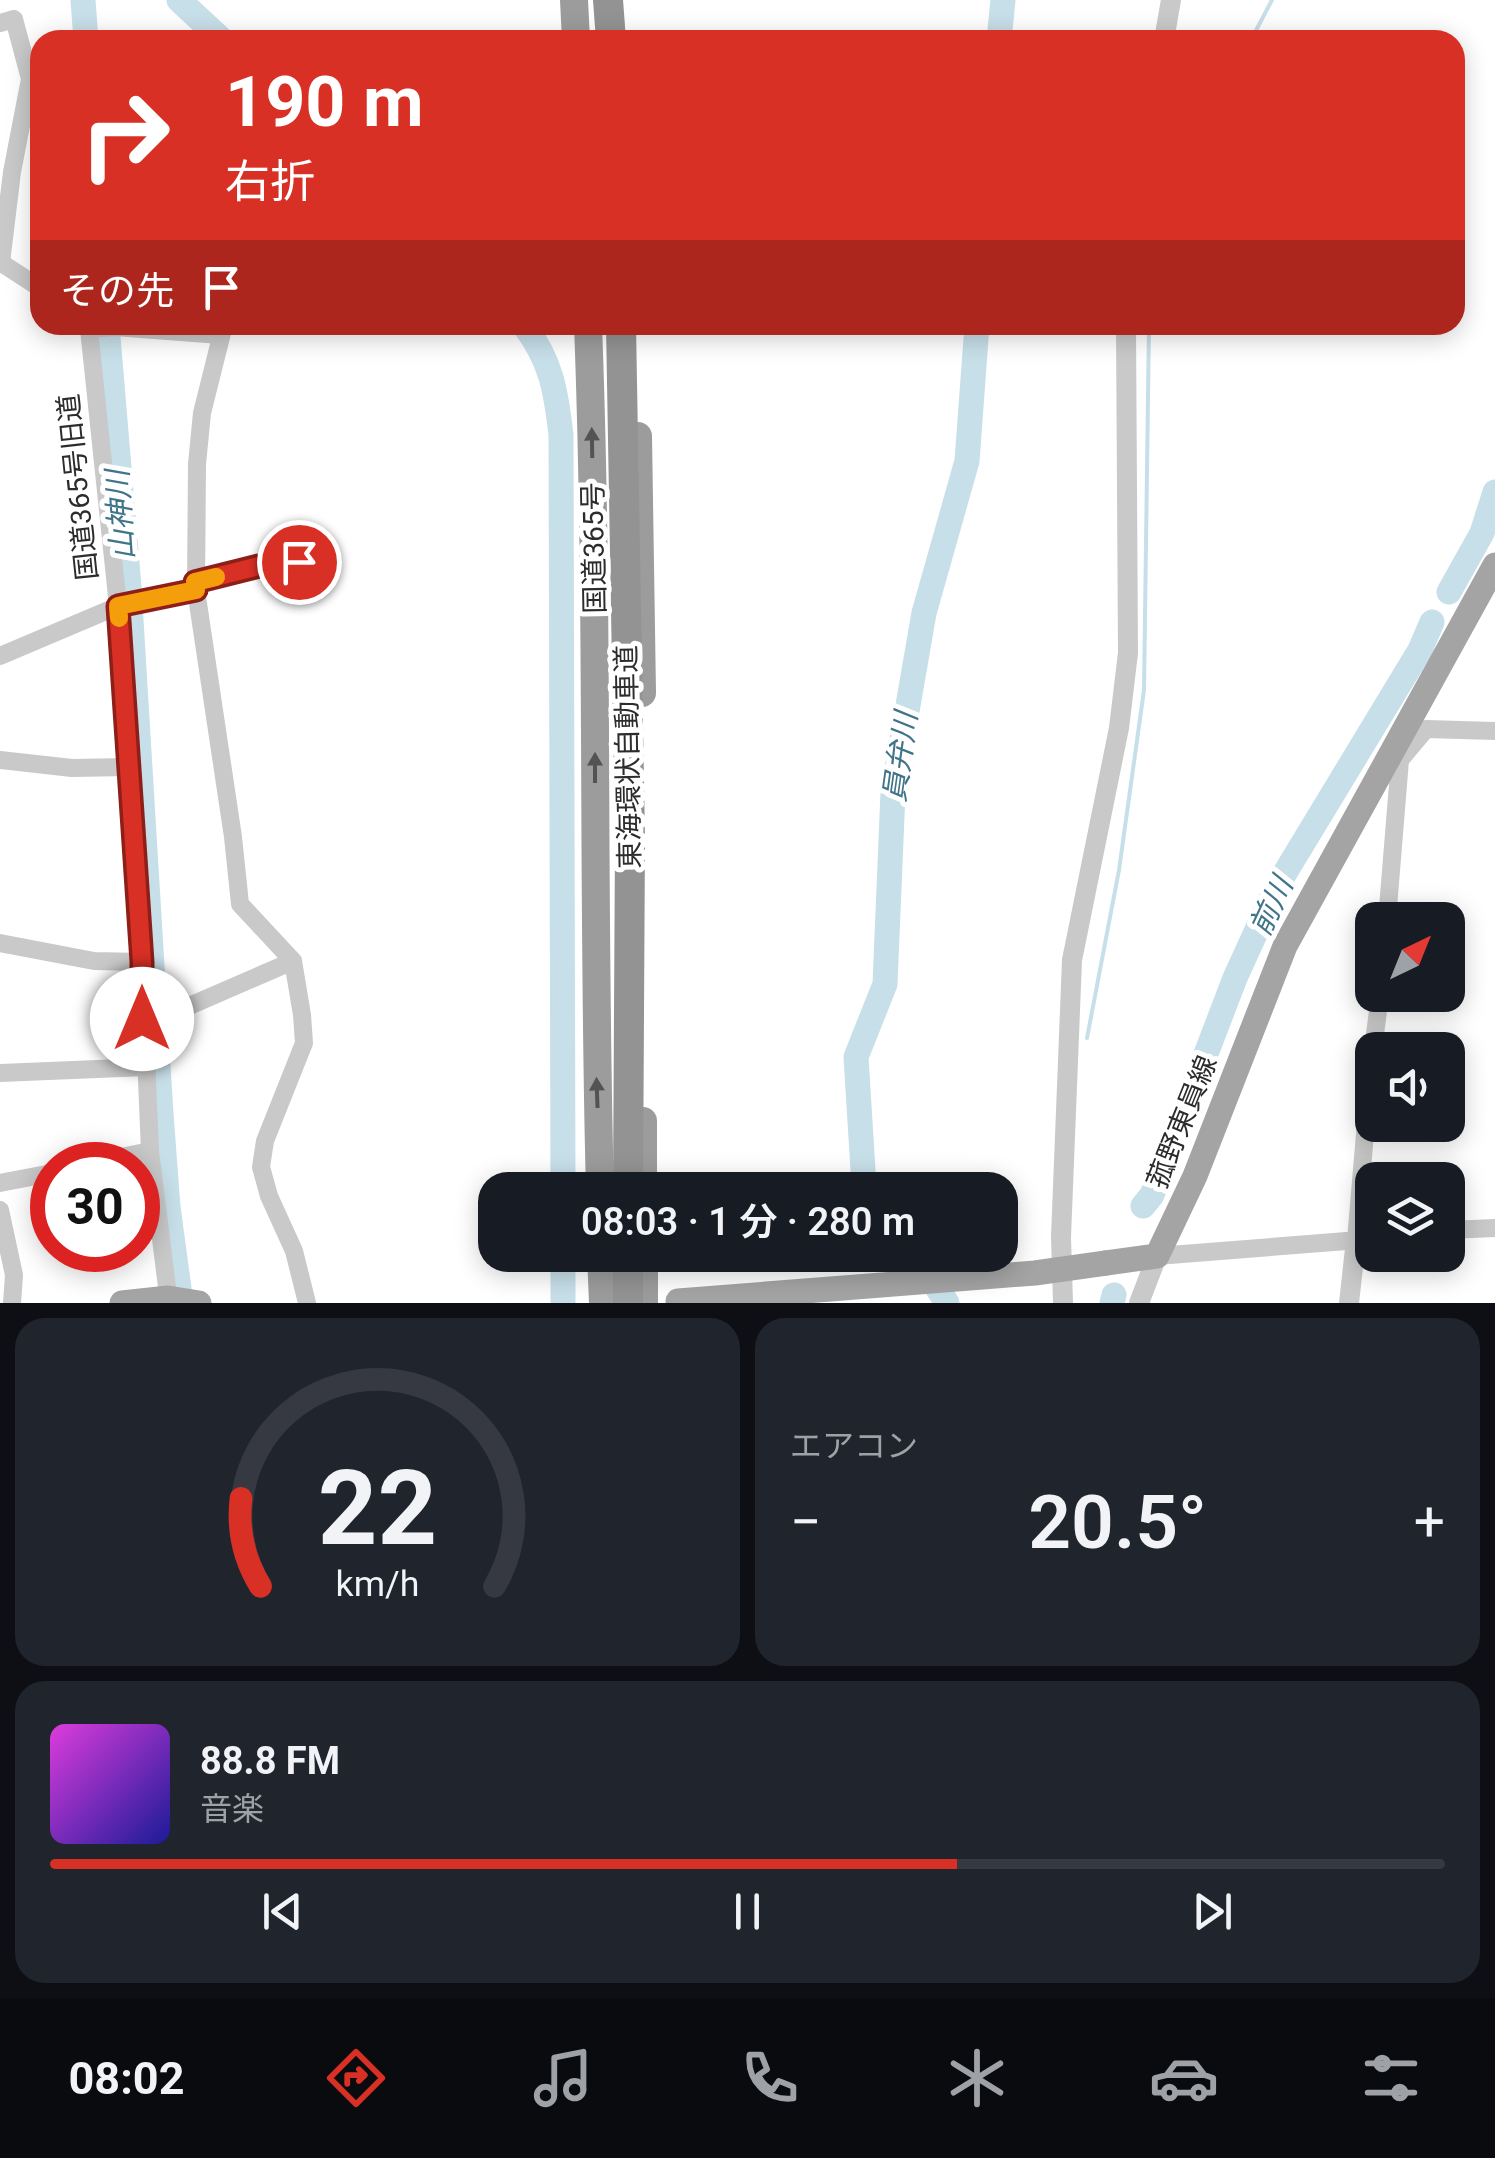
<!DOCTYPE html>
<html lang="ja">
<meta charset="utf-8">
<style>
body{margin:0;font-family:Roboto,"Noto Sans JP",sans-serif;background:#20242c;color:#f1f3f6;height:100vh;display:flex;flex-direction:column;font-size:38px;white-space:nowrap}
*{box-sizing:border-box;margin:0}
p{font-size:32px;color:#9ea1a6}
.icon{flex:none;width:55px;height:55px;fill:none;stroke:currentColor;stroke-width:2;stroke-linecap:round;stroke-linejoin:round}
.map{position:relative;height:1303px;overflow:hidden}
.sheet{display:flex;flex-direction:column;gap:15px;padding:15px;background:#0d0f14;flex:1}
.sheet>*{flex:none}
.guide{position:absolute;left:30px;top:30px;width:1435px;height:305px;border-radius:30px;box-shadow:0 5px 25px #0003;background:#d93025;color:#fff;overflow:hidden}
.needle{width:65px;rotate:43deg}
.controls{position:absolute;left:1355px;top:902px;display:grid;gap:20px}
.controls a{display:grid;place-items:center;width:110px;height:110px;border-radius:20px;background:#171b24;box-shadow:0 5px 25px #0003;font-size:50px}
.speed{position:absolute;left:30px;top:1142px;display:flex;gap:20px;font-size:50px;font-weight:700;text-align:center}
.speed>*{display:grid;place-content:center;width:130px;height:130px;border-radius:50%;background:#171b24;box-shadow:0 5px 25px #0003;line-height:1}
.speed .limit{border:15px solid #d22;background:#fff;color:#111}
.pin{position:absolute;display:grid;place-items:center;width:85px;height:85px;color:#fff;margin:-42px;border:5px solid #fff;border-radius:50%;box-shadow:0 2px 10px #0007}
.me{position:absolute;width:110px;margin:-55px;rotate:0deg;stroke-linejoin:round;filter:drop-shadow(0 0 8px #0008)}
.turn{display:flex;align-items:center;gap:35px;height:210px;padding:0 30px;font-size:45px}
.turn .icon{width:130px;height:130px;stroke-width:2.5}
.turn b{display:block;font-size:70px;line-height:85px}
.then{display:flex;align-items:center;height:95px;padding:0 30px;background:#0003;gap:20px;font-size:38px}
.big{font-size:75px;font-weight:600;line-height:1.1}
.sheet .card{flex:1;display:flex;flex-direction:column;justify-content:center;gap:15px;min-width:0;padding:0 35px;border-radius:30px;background:#20242c}
.sheet .dial{align-items:center;gap:0}
.dial svg{height:260px;overflow:visible;fill:none;stroke:#363941;stroke-width:7;stroke-linecap:round;text-anchor:middle}
.dial text{fill:#f1f3f6;stroke:none}
.song{display:flex;align-items:center;gap:30px}
.cover{width:120px;height:120px;border-radius:15px;background:linear-gradient(135deg,hsl(300 70% 55%),hsl(240 70% 35%))}
.played{height:10px;border-radius:5px;background:linear-gradient(90deg,#d93025 65%,#363941 65%)}
.keys{display:flex;justify-content:space-around;direction:ltr}
.heat{display:flex;justify-content:space-between;align-items:center;font-size:55px;direction:ltr}
.sheet .tiles{flex:1;display:grid;gap:15px;grid-template-columns:1fr 1fr}
.card:last-child{grid-column:span 2}
.trip{position:absolute;left:478px;top:1172px;width:540px;height:100px;border-radius:30px;background:#171b24;box-shadow:0 5px 25px #0003;font-weight:600;line-height:100px;text-align:center}
.tabs{display:flex;height:160px;justify-content:space-around;align-items:center;background:#090b0e;color:#9ea1a6}
.tabs .icon{width:70px;height:70px}
.tabs .active{color:#d93025}
.tabs b{font-size:45px;color:#f1f3f6}
.map>svg:first-child{display:block}
.lines{fill:none;stroke-linecap:round;stroke-linejoin:round}
.stream{stroke:#c7dfe9;stroke-width:4}
.river{stroke:#c7dfe9;stroke-width:25}
.minor{stroke:#c9c9c9;stroke-width:18}
.tertiary{stroke:#c9c9c9;stroke-width:20}
.primary{stroke:#a4a4a4;stroke-width:25}
.trunk{stroke:#9c9c9c;stroke-width:28}
.motorway{stroke:#939393;stroke-width:30}
.primary-bridge{stroke:#a4a4a4;stroke-width:25}
.oneway{fill:#535353}
.route-casing{stroke:#8d1f18;stroke-width:25}
.route{stroke:#d93025;stroke-width:18}
.slow{stroke:#f59e0b;stroke-width:18}
.labels{text-anchor:middle;dominant-baseline:central;stroke-width:10;stroke-linejoin:round;paint-order:stroke}
.street-label{font-size:28px;fill:#2c2c2c;stroke:#fff}
.water-label{font-size:30px;font-style:italic;fill:#3f7489;stroke:#fff}
</style>
<div class="map">
<svg width="1495" height="1303" viewBox="0 0 1495 1303">
<rect width="100%" height="100%" fill="#fff"/>
<g class="lines">
<g class="stream">
<polyline points="1251,40 1272,0"/>
<polyline points="1087,1038 1119,870 1144,690 1149,325"/>
</g>
<g class="river">
<polyline points="83,0 86,40"/>
<polyline points="179,0 222,40"/>
<polyline points="999,40 1003,0"/>
<polyline points="107,325 129,587 161,1114 168,1207 181,1303"/>
<path d="M524,325C551,361 556,390 561,435L563,1190"/>
<polyline points="1449,592 1482,533 1495,492"/>
<polyline points="867,1190 864,1186 856,1057 885,984 893,792 924,613 967,461 977,325"/>
<polyline points="1143,1206 1152,1195 1235,978 1277,886 1420,650 1432,622"/>
<polyline points="563,1255 563,1303"/>
<polyline points="916,1255 947,1303"/>
<polyline points="1112,1303 1114,1295"/>
</g>
<g class="minor">
<polyline points="0,23 14,19 30,79 12,172 1,263"/>
<polyline points="0,262 40,288"/>
<polyline points="86,325 89,329 118,606 142,962 150,1151 169,1303"/>
<polyline points="224,325 202,413 197,464 196,590 233,837 240,904 293,961 302,1015 304,1043 265,1141 261,1167 269,1196 294,1251 307,1303"/>
<polyline points="89,329 115,327 220,335"/>
<polyline points="195,582 259,567 299,563 305,564 303,583"/>
<polyline points="0,656 118,606 196,590"/>
<polyline points="1391,756 1400,760 1426,729 1495,731"/>
<polyline points="0,760 72,768 129,767"/>
<polyline points="1387,920 1400,760"/>
<polyline points="0,943 94,961 142,962"/>
<polyline points="142,1019 164,1017 293,961"/>
<polyline points="1373,1050 1380,995"/>
<polyline points="0,1073 146,1067"/>
<polyline points="83,1165 150,1151"/>
<polyline points="0,1183 52,1173"/>
<polyline points="0,1210 14,1275 12,1303"/>
<polyline points="1448,1230 1495,1228"/>
<polyline points="1356,1240 1372,1051"/>
<polyline points="1157,1256 1372,1239"/>
</g>
<g class="tertiary">
<polyline points="1164,40 1171,0"/>
<polyline points="1063,1303 1061,1237 1072,960 1119,728 1128,653 1126,325"/>
<polyline points="1139,1303 1157,1256"/>
<polyline points="1349,1303 1356,1240"/>
</g>
<g class="primary">
<polyline points="1106,1263 1157,1256 1195,1176 1285,946 1495,565"/>
<polyline points="122,1303 168,1298 199,1303"/>
</g>
<g class="trunk">
<polyline points="574,0 576,40"/>
<path d="M588,325C599,613 592,902 600,1190"/>
<polyline points="638,436 642,693"/>
<polyline points="643,1121 643,1190"/>
<polyline points="601,1255 603,1303"/>
<polyline points="644,1255 644,1303"/>
</g>
<g class="motorway">
<polyline points="608,0 611,40"/>
<polyline points="621,325 630,838 628,1190"/>
<polyline points="628,1303 628,1255"/>
</g>
<polyline class="primary-bridge" points="678,1301 1035,1273 1106,1263"/>
</g>
<defs><path id="oneway-solid" d="M-6-.8H1V-3.2L6.5 0L1 3.2V.8H-6Z" transform="scale(2.5)"/></defs>
<g class="oneway">
<use href="#oneway-solid" transform="translate(592 443) rotate(-91)"/>
<use href="#oneway-solid" transform="translate(595 768) rotate(-90)"/>
<use href="#oneway-solid" transform="translate(597 1093) rotate(-92)"/>
</g>
<g class="lines">
<g class="route-casing">
<polyline id="route" points="142,1019 142,962 118,606 196,590 195,582 259,566 299,562"/>
</g>
<use href="#route" class="route"/>
<polyline class="slow" points="119,618 118,606 196,590 195,582 216,577"/>
</g>
<g class="labels">
<g class="street-label">
<text transform="translate(78 487) rotate(-96)">国道365号旧道</text>
<text transform="translate(594 548) rotate(-91)">国道365号</text>
<text transform="translate(628 757) rotate(-91)">東海環状自動車道</text>
<text transform="translate(1182 1122) rotate(-68)">菰野東員線</text>
</g>
<g class="water-label">
<text transform="translate(120 515) rotate(-94)">山神川</text>
<text transform="translate(900 757) rotate(-82)">員弁川</text>
<text transform="translate(1271 906) rotate(-65)">前川</text>
</g>
</g>
</svg>
<div class="controls">
<a><svg class="needle" viewBox="-14 -14 28 28"><path d="M0-13l5 13h-10z" fill="#e53935"/><path d="M0 13l5-13h-10z" fill="#9ea1a6"/></svg></a>
<a><svg class="icon" aria-label="sound" viewBox="0 0 24 24"><path d="M4 9h4l5-4v14l-5-4H4zM17 9q2 3 0 6"/></svg></a>
<a><svg class="icon" aria-label="layers" viewBox="0 0 24 24"><path d="M12 4l9 5-9 5-9-5zM3 14l9 5 9-5"/></svg></a>
</div>
<div class="speed"><div class="limit">30</div></div>
<div class="pin" style="left:299px;top:562px;background:#d93025"><svg class="icon" aria-label="arrive" viewBox="0 0 24 24"><path d="M6 21V4h12l-3 4 3 4H6"/></svg></div>
<svg class="me" style="left:142px;top:1019px" viewBox="-20 -20 40 40"><circle r="19" fill="#fff"/><path d="M0-13L10 11 0 6-10 11z" fill="#d93025"/></svg>
<div class="trip">08:03 · 1 分 · 280 m</div>
<div class="guide">
<div class="turn"><svg class="icon" aria-label="right" viewBox="0 0 24 24"><path d="M7 20v-9h11M14 6l5 5-5 5"/></svg><div><b>190 m</b>右折</div></div>
<div class="then">その先<svg class="icon" aria-label="arrive" viewBox="0 0 24 24"><path d="M6 21V4h12l-3 4 3 4H6"/></svg></div>
</div>
</div>
<section class="sheet">
<div class="tiles">
<div class="card dial"><svg viewBox="0 0 100 80">
<path d="M14 69A42 42 0 1 1 86 69"/>
<path d="M14 69A42 42 0 0 1 8 42" stroke="#d93025"/>
<text x="50" y="56" font-size="32" font-weight="700">22</text>
<text x="50" y="72" font-size="11">km/h</text>
</svg></div>
<div class="card"><p>エアコン</p>
<div class="heat"><a>−</a><b class="big">20.5°</b><a>+</a></div>
</div>
<div class="card">
<div class="song"><i class="cover"></i><div><b>88.8 FM</b><p>音楽</p></div></div>
<div class="played"></div>
<div class="keys"><svg class="icon" aria-label="previous" viewBox="0 0 24 24"><path d="M18 5L8 12l10 7zM5 5v14"/></svg><svg class="icon" aria-label="pause" viewBox="0 0 24 24"><path d="M8 5v14M16 5v14"/></svg><svg class="icon" aria-label="next" viewBox="0 0 24 24"><path d="M6 5l10 7-10 7zM19 5v14"/></svg></div>
</div>
</div>
</section>
<nav class="tabs">
<b>08:02</b>
<svg class="icon active" aria-label="directions" viewBox="0 0 24 24"><path d="M12 3l9 9-9 9-9-9zM9 14v-3h6M13 9l2 2-2 2"/></svg>
<svg class="icon" aria-label="music" viewBox="0 0 24 24"><path d="M9 18V5l10-2v13"/><circle cx="6" cy="18" r="3"/><circle cx="16" cy="16" r="3"/></svg>
<svg class="icon" aria-label="phone" viewBox="0 0 24 24"><path d="M5 4h4l2 5-3 2q2 4 5 5l2-3 5 2v4C11 20 4 13 5 4z"/></svg>
<svg class="icon" aria-label="climate" viewBox="0 0 24 24"><path d="M12 3v18M4 7l16 10M4 17L20 7"/></svg>
<svg class="icon" aria-label="car" viewBox="0 0 24 24"><path d="M5 17H2v-5l4-1 3-4h7l3 4 3 1v5h-3M9 17h6M6 11h13"/><circle cx="7" cy="17" r="2"/><circle cx="17" cy="17" r="2"/></svg>
<svg class="icon" aria-label="filters" viewBox="0 0 24 24"><path d="M4 7h16M4 17h16"/><circle cx="9" cy="7" r="2"/><circle cx="15" cy="17" r="2"/></svg>
</nav>
